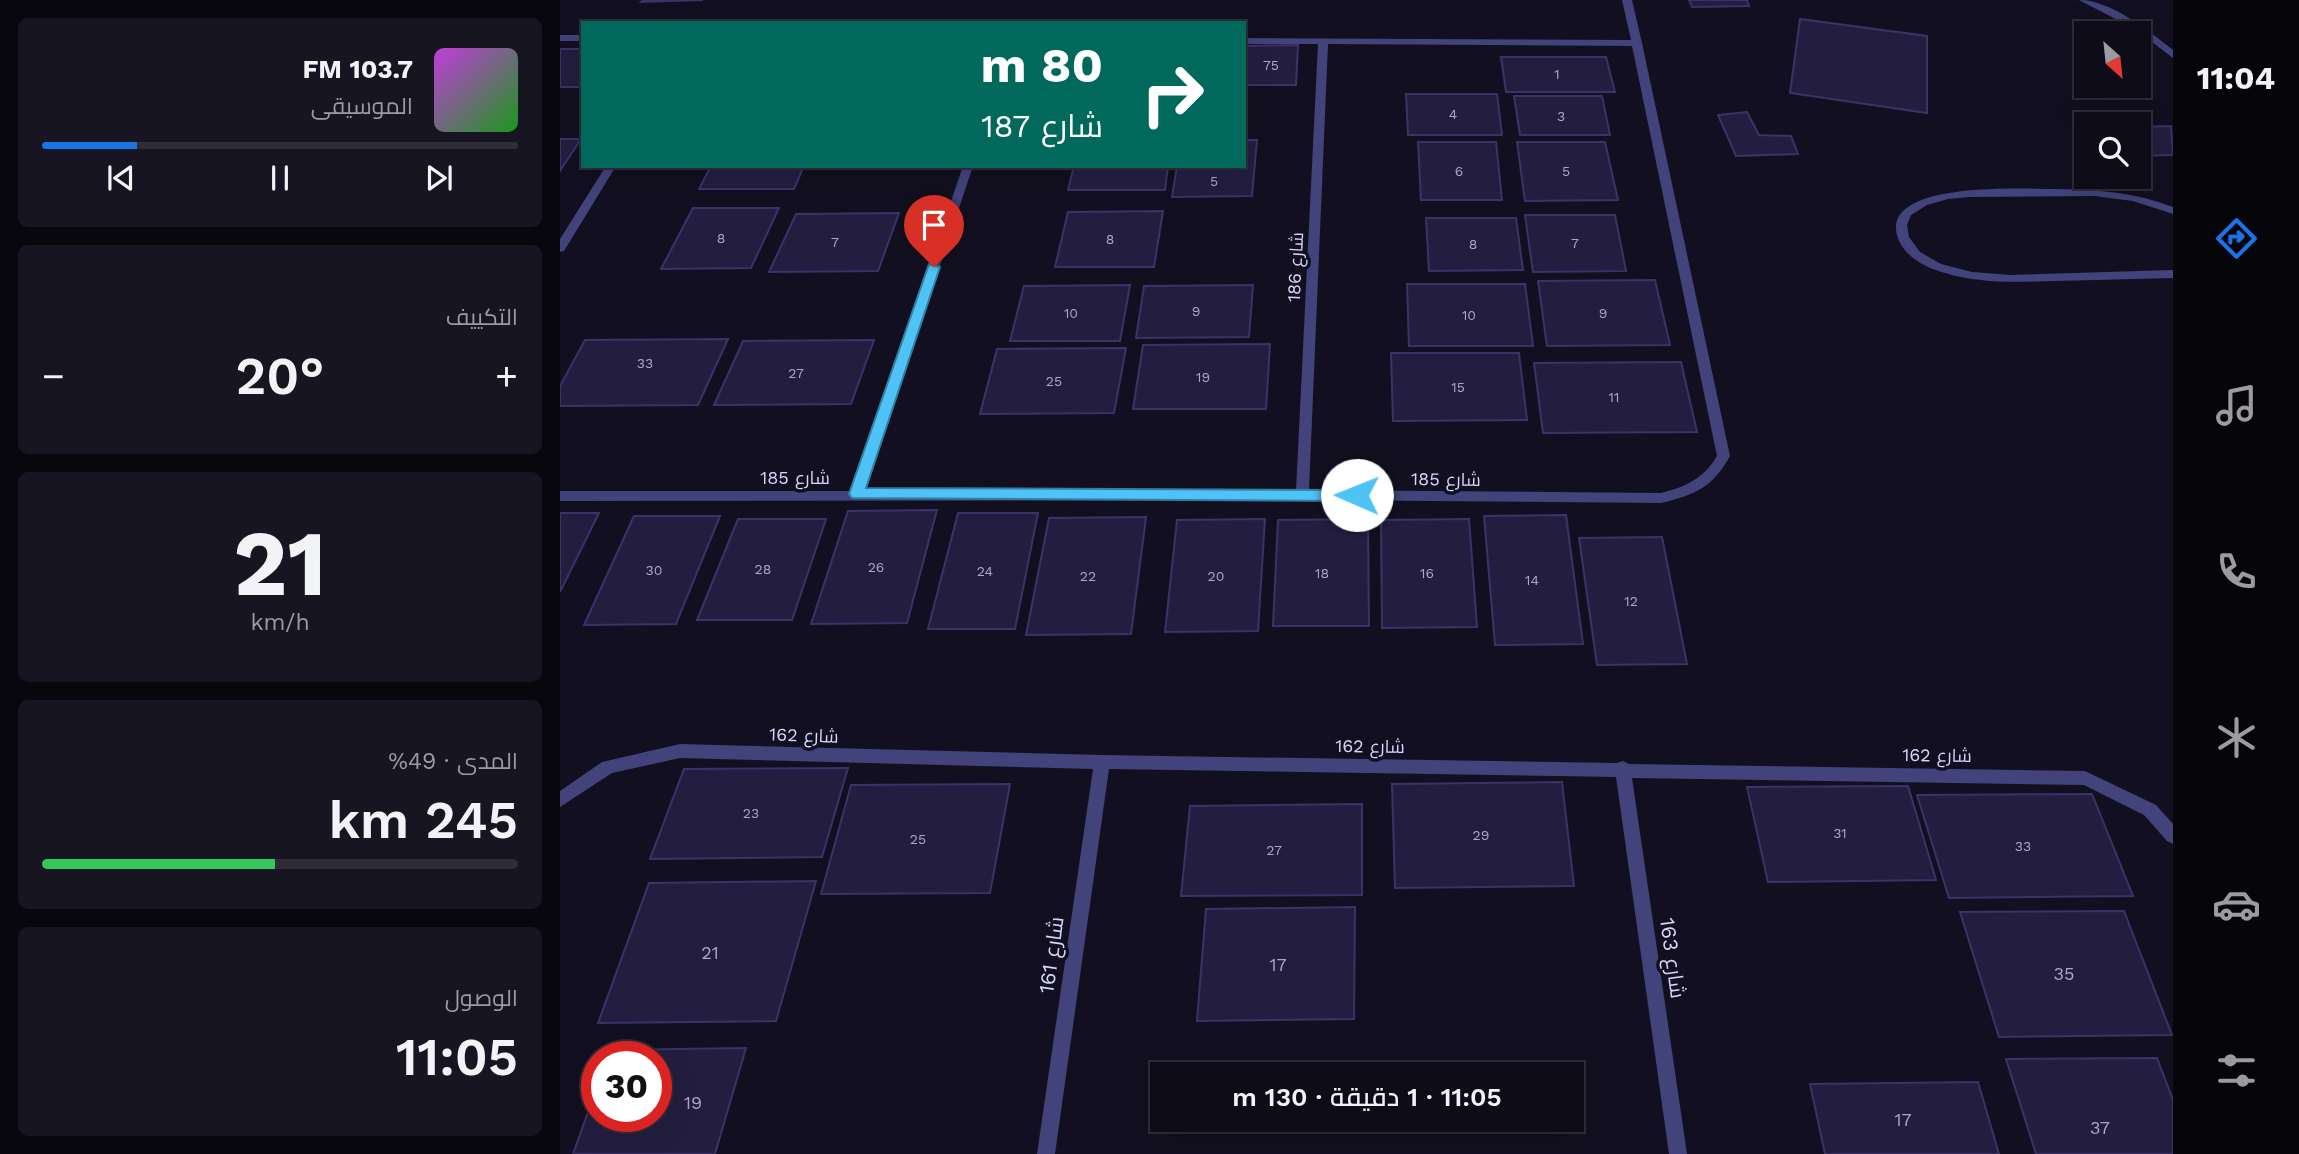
<!DOCTYPE html>
<html lang="ar">
<meta charset="utf-8">
<style>
body{margin:0;font-family:"Work Sans",Cairo,sans-serif;background:#171521;color:#f1f3f6;direction:rtl;height:100vh;display:flex;flex-direction:column;font-size:26px;white-space:nowrap}
*{box-sizing:border-box;margin:0}
p{font-size:23px;color:#9b9ba2}
.icon{flex:none;width:38px;height:38px;fill:none;stroke:currentColor;stroke-width:2;stroke-linecap:round;stroke-linejoin:round}
.map{position:relative;flex:1;overflow:hidden;direction:ltr}
.sheet{display:flex;flex-direction:column;gap:18px;padding:18px;background:#08070d;width:560px}
.sheet>*{flex:none}
.hud{position:absolute;left:21px;top:21px;width:665px;height:147px;border-radius:0px;box-shadow:0 7px 28px #0002,0 0 0 2px #2e2c37;direction:rtl;background:#00695c;color:#fff;overflow:hidden}
.needle{width:46px;rotate:153deg}
.tools{position:absolute;left:1514px;top:21px;display:grid;gap:14px}
.tools a{display:grid;place-items:center;width:77px;height:77px;border-radius:0px;background:#0e0c18;box-shadow:0 7px 28px #0002,0 0 0 2px #2e2c37;font-size:35px}
.speed{position:absolute;left:21px;top:1041px;display:flex;gap:14px;font-size:35px;font-weight:700;text-align:center}
.speed>*{display:grid;place-content:center;width:91px;height:91px;border-radius:50%;background:#0e0c18;box-shadow:0 7px 28px #0002,0 0 0 2px #2e2c37;line-height:1}
.speed .limit{border:10px solid #d22;background:#fff;color:#111}
.pin{position:absolute;display:grid;place-items:center;width:60px;height:60px;color:#fff;margin:-72px -30px;border-radius:50% 50% 50% 0;rotate:-45deg;box-shadow:0 0 7px #0007}
.pin .icon{rotate:45deg}
.me{position:absolute;width:77px;margin:-38px;rotate:271deg;stroke-linejoin:round;filter:drop-shadow(0 0 5px #0008)}
.turn{display:flex;align-items:center;gap:24px;height:147px;padding:0 28px;font-size:32px}
.turn .icon{width:91px;height:91px;stroke-width:2.5}
.turn b{display:block;font-size:49px;line-height:60px}
.big{font-size:52px;font-weight:600;line-height:1.1}
.sheet .widget{flex:1;display:flex;flex-direction:column;justify-content:center;gap:10px;min-width:0;padding:0 24px;border-radius:10px;background:#171521}
.sheet .dial{align-items:center;gap:0}
.dial b{font-size:91px;line-height:1}
.song{display:flex;align-items:center;gap:21px}
.cover{width:84px;height:84px;border-radius:10px;background:linear-gradient(135deg,hsl(290 70% 55%),hsl(120 70% 35%))}
.played{height:7px;border-radius:4px;background:linear-gradient(90deg,#1a73e8 20%,#2e2c37 20%)}
.keys{display:flex;justify-content:space-around;direction:ltr}
.heat{display:flex;justify-content:space-between;align-items:center;font-size:38px;direction:ltr}
.charge{height:10px;border-radius:5px;background:linear-gradient(90deg,#34c759 49%,#2e2c37 0)}
.trip{position:absolute;left:590px;top:1062px;width:434px;height:70px;border-radius:0px;background:#0e0c18;box-shadow:0 7px 28px #0002,0 0 0 2px #2e2c37;font-weight:600;line-height:70px;text-align:center;direction:rtl}
main{display:flex;flex:1;min-height:0}
.tab-bar{display:flex;flex-direction:column;width:126px;justify-content:space-around;align-items:center;background:#06050a;color:#9b9ba2}
.tab-bar .icon{width:49px;height:49px}
.tab-bar .current{color:#1a73e8}
.tab-bar b{font-size:32px;color:#f1f3f6}
.map>svg:first-child{display:block}
.building{fill:#231e3f;stroke:#3a3368;stroke-width:2}
.lines{fill:none;stroke-linecap:round;stroke-linejoin:round}
.lane{fill:#41437a;fill-rule:evenodd}
.street{fill:#41437a;fill-rule:evenodd}
.route{fill:#4fc3f7;stroke:#337fa1;stroke-width:2}
.labels{text-anchor:middle;dominant-baseline:central;stroke-width:7;stroke-linejoin:round;paint-order:stroke}
.number-label{font-size:14px;fill:#a9a7cb}
.street-label{font-size:18px;fill:#d6d5fa;stroke:#121020}
.near-number-label{font-size:18px;fill:#a9a7cb}
.near-street-label{font-size:21px;fill:#d6d5fa;stroke:#121020}
</style>
<main>
<nav class="tab-bar">
<b>11:04</b>
<svg class="icon current" aria-label="directions" viewBox="0 0 24 24"><path d="M12 3l9 9-9 9-9-9zM9 14v-3h6M13 9l2 2-2 2"/></svg>
<svg class="icon" aria-label="music" viewBox="0 0 24 24"><path d="M9 18V5l10-2v13"/><circle cx="6" cy="18" r="3"/><circle cx="16" cy="16" r="3"/></svg>
<svg class="icon" aria-label="phone" viewBox="0 0 24 24"><path d="M5 4h4l2 5-3 2q2 4 5 5l2-3 5 2v4C11 20 4 13 5 4z"/></svg>
<svg class="icon" aria-label="climate" viewBox="0 0 24 24"><path d="M12 3v18M4 7l16 10M4 17L20 7"/></svg>
<svg class="icon" aria-label="car" viewBox="0 0 24 24"><path d="M5 17H2v-5l4-1 3-4h7l3 4 3 1v5h-3M9 17h6M6 11h13"/><circle cx="7" cy="17" r="2"/><circle cx="17" cy="17" r="2"/></svg>
<svg class="icon" aria-label="filters" viewBox="0 0 24 24"><path d="M4 7h16M4 17h16"/><circle cx="9" cy="7" r="2"/><circle cx="15" cy="17" r="2"/></svg>
</nav>
<div class="map">
<svg width="1613" height="1154" viewBox="0 0 1613 1154">
<rect width="100%" height="100%" fill="#121020"/>
<g class="building">
<polygon points="83,0 143,0 81,2"/>
<polygon points="1129,0 1187,0 1189,6 1132,7"/>
<polygon points="1240,19 1367,36 1367,113 1230,93"/>
<polygon points="738,45 736,85 684,85 684,46"/>
<rect x="0" y="49" width="23" height="38"/>
<polygon points="941,57 1046,57 1055,92 946,92"/>
<polygon points="846,94 937,94 942,135 848,135"/>
<polygon points="954,96 1042,96 1050,135 960,135"/>
<polygon points="1187,112 1199,135 1231,136 1238,154 1176,156 1158,115"/>
<polygon points="1611,126 1613,155 1578,156 1578,127"/>
<polygon points="0,139 21,139 0,171"/>
<polygon points="684,140 697,140 692,196 612,197 617,166 684,166"/>
<polygon points="858,142 936,142 942,200 861,200"/>
<polygon points="957,142 1045,142 1058,200 965,201"/>
<polygon points="151,166 244,166 234,189 139,189"/>
<polygon points="514,166 608,166 605,190 508,190"/>
<polygon points="133,208 219,208 191,268 101,269"/>
<polygon points="603,211 594,267 495,267 508,212"/>
<polygon points="339,213 318,271 209,272 236,214"/>
<polygon points="965,215 1055,215 1066,271 973,272"/>
<polygon points="866,218 956,218 963,270 869,271"/>
<polygon points="1095,280 1110,345 987,346 978,281"/>
<polygon points="847,284 965,284 973,346 849,346"/>
<polygon points="570,285 560,341 450,341 464,286"/>
<polygon points="693,285 689,337 576,338 584,286"/>
<polygon points="168,339 138,405 0,406 0,386 25,340"/>
<polygon points="314,340 291,404 154,405 183,341"/>
<polygon points="710,344 706,409 573,409 583,345"/>
<polygon points="566,348 554,413 420,414 437,349"/>
<polygon points="831,353 959,353 967,420 833,421"/>
<polygon points="1121,362 1137,432 983,433 974,363"/>
<polygon points="377,510 347,623 251,624 288,511"/>
<polygon points="0,513 39,513 0,592"/>
<polygon points="398,513 478,513 455,629 368,629"/>
<polygon points="1006,515 1023,644 935,645 924,516"/>
<polygon points="74,516 160,516 116,624 24,625"/>
<polygon points="586,517 571,634 466,635 489,518"/>
<polygon points="178,519 266,519 232,620 137,620"/>
<polygon points="705,519 698,631 605,632 617,520"/>
<polygon points="808,519 809,626 713,626 718,520"/>
<polygon points="909,519 917,627 822,628 821,520"/>
<polygon points="1102,537 1127,664 1037,665 1019,538"/>
<polygon points="288,768 262,857 90,859 124,769"/>
<polygon points="1002,782 1014,886 835,888 832,784"/>
<polygon points="450,784 430,893 261,894 291,785"/>
<polygon points="1348,786 1376,880 1208,882 1187,787"/>
<polygon points="1532,794 1573,896 1389,898 1357,795"/>
<polygon points="802,804 802,895 621,896 630,806"/>
<polygon points="256,881 216,1021 38,1023 89,883"/>
<polygon points="795,907 794,1019 637,1021 646,909"/>
<polygon points="1564,911 1612,1035 1439,1037 1400,912"/>
<polygon points="186,1048 155,1154 13,1154 37,1087 37,1116 96,1116 96,1057 47,1057 50,1050"/>
<polygon points="1597,1058 1613,1100 1613,1154 1476,1154 1446,1059"/>
<polygon points="1418,1082 1439,1154 1265,1154 1250,1084"/>
</g>
<g class="lines">
<path class="lane" d="M1493,189C1534,189 1574,192 1613,207V214L1573,201L1534,196L1409,197L1388,199L1367,205L1351,215L1347,225L1349,237L1360,252L1381,264L1412,272L1451,275L1613,270V278C1574,279 1535,280 1496,281C1458,282 1422,284 1385,273C1367,268 1348,259 1339,241C1313,180 1463,189 1493,189Z"/>
<g class="street">
<path d="M1062,0H1072L1082,43L1170,456C1153,487 1135,495 1101,503L742,500L0,501V491H292L403,166H413L305,491L736,490L758,44H684V38L1071,40ZM768,44L1072,46L1157,456C1144,478 1126,487 1101,493L749,490Z"/>
<path d="M1519,0C1551,0 1589,31 1613,50V58L1575,29Z"/>
<rect x="0" y="35" width="23" height="6"/>
<polygon points="46,166 56,166 4,251 0,252 0,239"/>
<polygon points="120,744 542,755 1057,763 1063,761 1069,764 1525,771 1596,805 1613,824 1613,844 1607,841 1584,815 1524,785 1072,778 1127,1154 1109,1154 1056,777 549,769 495,1154 477,1154 533,769 120,758 52,773 0,807 0,791 42,762"/>
</g>
</g>
<polygon class="route" points="369,264 380,267 306,488 797,490 805,495 797,501 292,498 289,494"/>
<g class="labels">
<g class="number-label">
<text x="711" y="65">75</text>
<text x="997" y="74">1</text>
<text x="893" y="114">4</text>
<text x="1001" y="116">3</text>
<text x="899" y="171">6</text>
<text x="1006" y="171">5</text>
<text x="654" y="181">5</text>
<text x="161" y="238">8</text>
<text x="550" y="239">8</text>
<text x="275" y="242">7</text>
<text x="1015" y="243">7</text>
<text x="913" y="244">8</text>
<text x="636" y="311">9</text>
<text x="511" y="313">10</text>
<text x="1043" y="313">9</text>
<text x="909" y="315">10</text>
<text x="85" y="363">33</text>
<text x="236" y="373">27</text>
<text x="643" y="377">19</text>
<text x="494" y="381">25</text>
<text x="898" y="387">15</text>
<text x="1054" y="397">11</text>
<text x="316" y="567">26</text>
<text x="203" y="569">28</text>
<text x="94" y="570">30</text>
<text x="425" y="571">24</text>
<text x="762" y="573">18</text>
<text x="867" y="573">16</text>
<text x="528" y="576">22</text>
<text x="656" y="576">20</text>
<text x="972" y="580">14</text>
<text x="1071" y="601">12</text>
<text x="191" y="813">23</text>
<text x="1280" y="833">31</text>
<text x="921" y="835">29</text>
<text x="358" y="839">25</text>
<text x="1463" y="846">33</text>
<text x="714" y="850">27</text>
</g>
<g class="street-label">
<text transform="translate(735 267) rotate(-87)">شارع 186</text>
<text x="235" y="477">شارع 185</text>
<text transform="translate(886 479) rotate(1)">شارع 185</text>
<text transform="translate(244 735) rotate(2)">شارع 162</text>
<text transform="translate(810 746) rotate(1)">شارع 162</text>
<text transform="translate(1377 755) rotate(1)">شارع 162</text>
</g>
<g class="near-number-label">
<text x="150" y="952">21</text>
<text x="718" y="964">17</text>
<text x="1504" y="973">35</text>
<text x="133" y="1102">19</text>
<text x="1343" y="1119">17</text>
<text x="1540" y="1127">37</text>
</g>
<g class="near-street-label">
<text transform="translate(491 955) rotate(-82)">شارع 161</text>
<text transform="translate(1113 958) rotate(82)">شارع 163</text>
</g>
</g>
</svg>
<div class="tools">
<a><svg class="needle" viewBox="-14 -14 28 28"><path d="M0-13l5 13h-10z" fill="#e53935"/><path d="M0 13l5-13h-10z" fill="#9b9ba2"/></svg></a>
<a><svg class="icon" aria-label="search" viewBox="0 0 24 24"><circle cx="10" cy="10" r="6"/><path d="M15 15l6 6"/></svg></a>
</div>
<div class="speed"><div class="limit">30</div></div>
<div class="pin" style="left:374px;top:267px;background:#d93025"><svg class="icon" aria-label="arrive" viewBox="0 0 24 24"><path d="M6 21V4h12l-3 4 3 4H6"/></svg></div>
<svg class="me" style="left:797px;top:495px" viewBox="-20 -20 40 40"><circle r="19" fill="#fff"/><path d="M0-13L10 11 0 6-10 11z" fill="#4fc3f7"/></svg>
<div class="trip">11:05 · 1 دقيقة · 130 m</div>
<div class="hud">
<div class="turn"><svg class="icon" aria-label="right" viewBox="0 0 24 24"><path d="M7 20v-9h11M14 6l5 5-5 5"/></svg><div><b>80 m</b>شارع 187</div></div>
</div>
</div>
<section class="sheet">
<div class="widget">
<div class="song"><i class="cover"></i><div><b>103.7 FM</b><p>الموسيقى</p></div></div>
<div class="played"></div>
<div class="keys"><svg class="icon" aria-label="previous" viewBox="0 0 24 24"><path d="M18 5L8 12l10 7zM5 5v14"/></svg><svg class="icon" aria-label="pause" viewBox="0 0 24 24"><path d="M8 5v14M16 5v14"/></svg><svg class="icon" aria-label="next" viewBox="0 0 24 24"><path d="M6 5l10 7-10 7zM19 5v14"/></svg></div>
</div>
<div class="widget"><p>التكييف</p>
<div class="heat"><a>−</a><b class="big">20°</b><a>+</a></div>
</div>
<div class="widget dial"><b>21</b><p>km/h</p></div>
<div class="widget"><p>المدى · 49%</p><b class="big">245 km</b><div class="charge"></div></div>
<div class="widget"><p>الوصول</p><b class="big">11:05</b></div>
</section>
</main>
